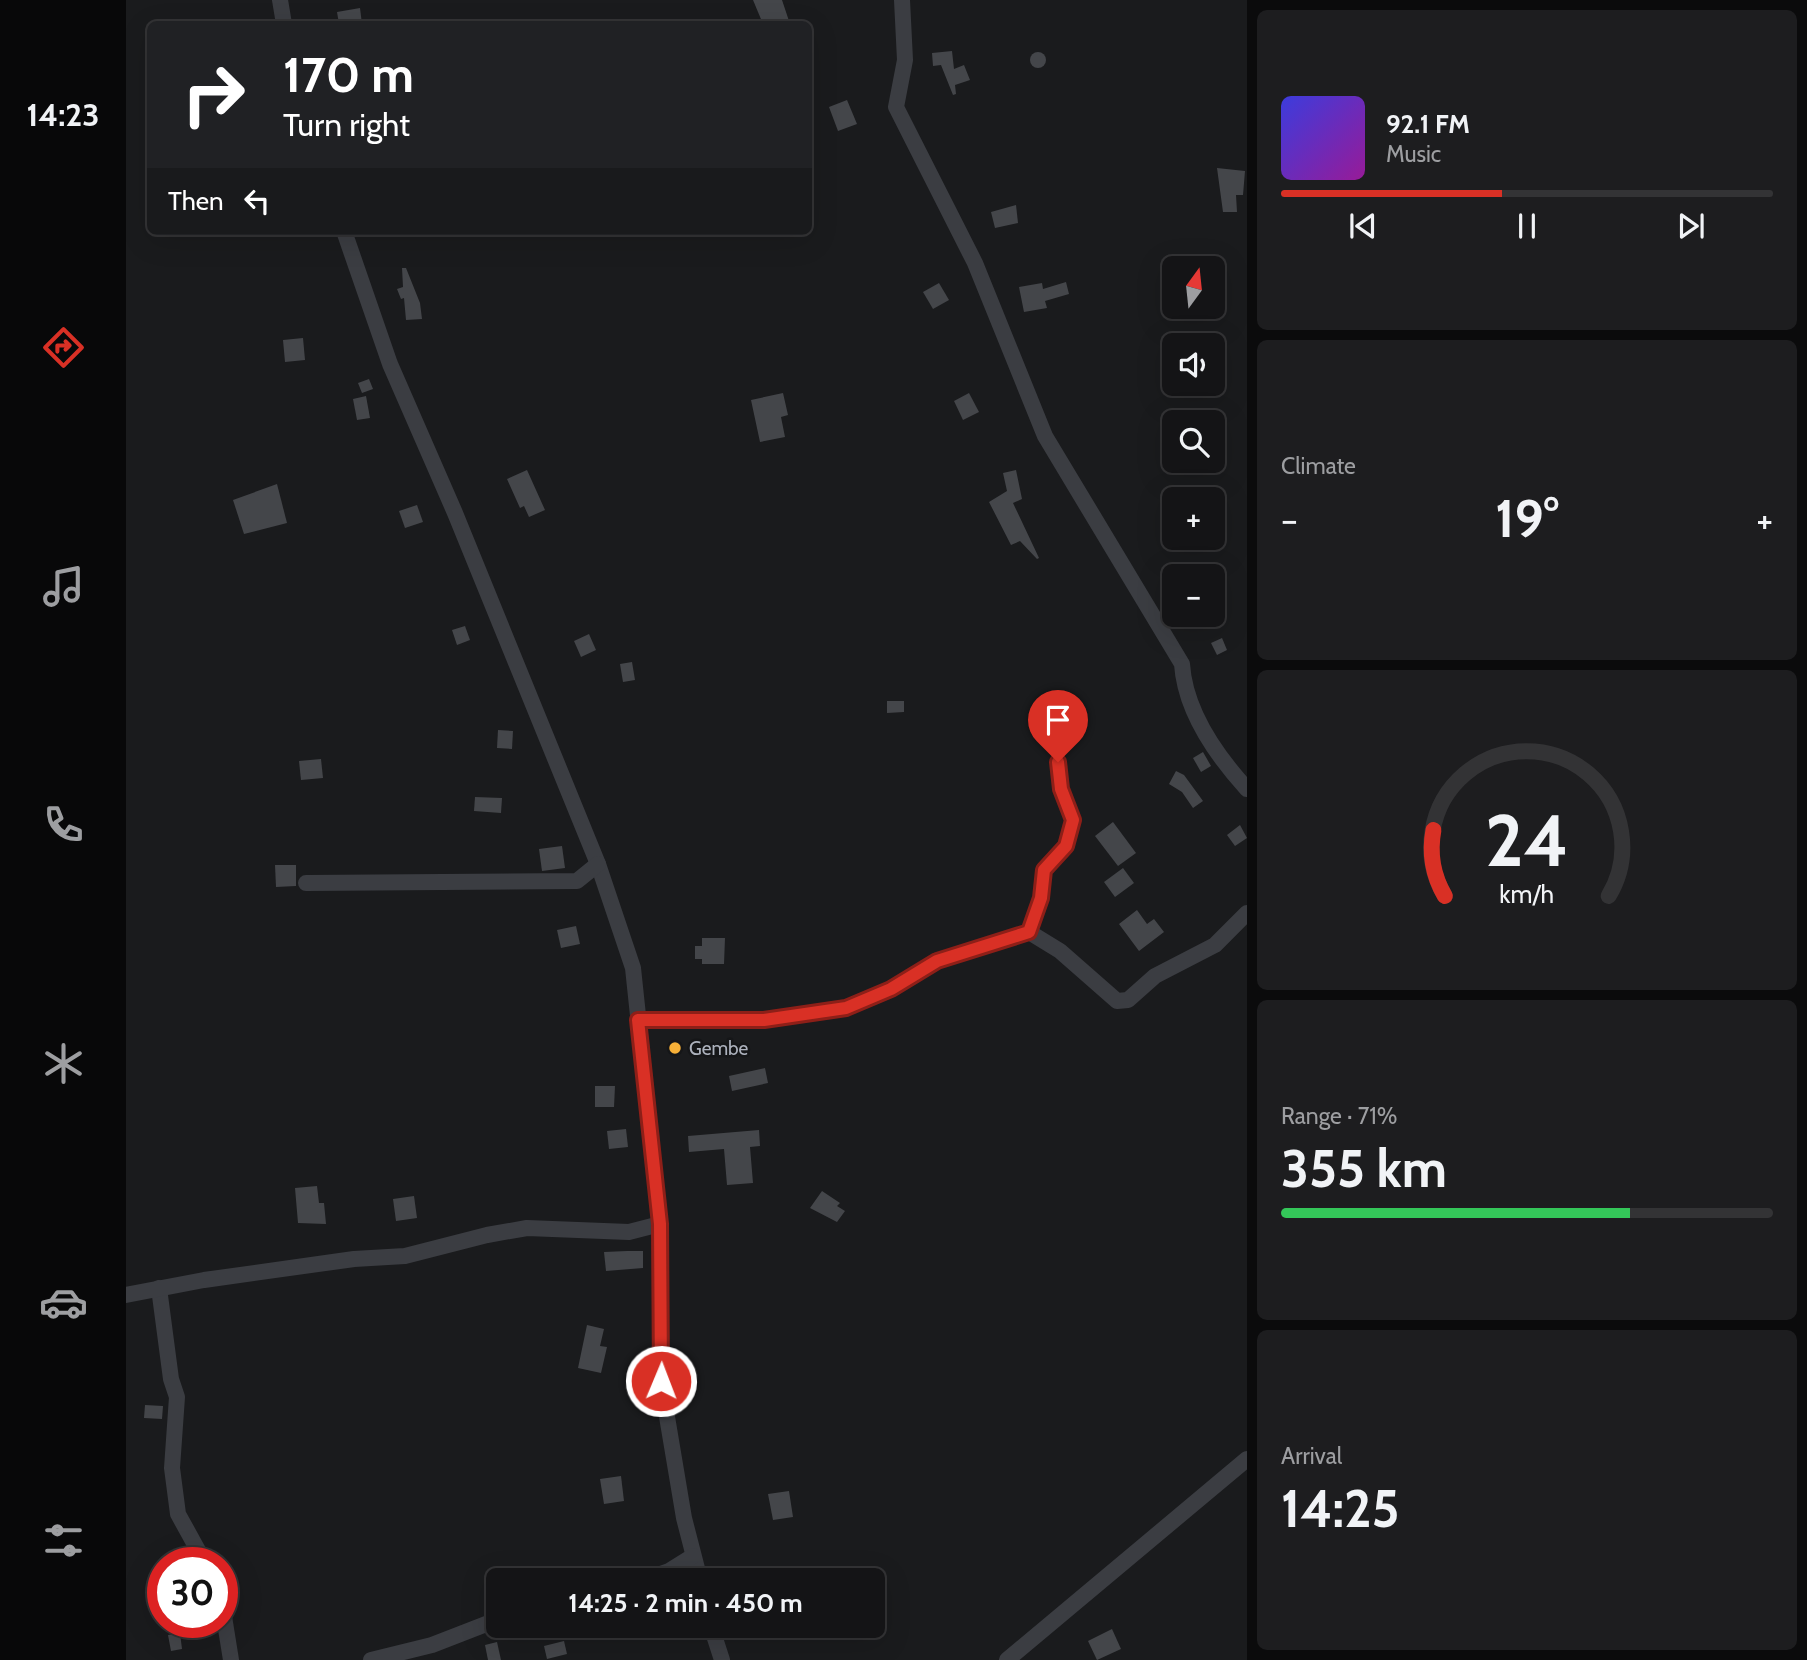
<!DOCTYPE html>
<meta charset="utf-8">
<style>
body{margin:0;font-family:Cabin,sans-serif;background:#1d1d1f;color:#f1f3f6;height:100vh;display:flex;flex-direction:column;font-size:26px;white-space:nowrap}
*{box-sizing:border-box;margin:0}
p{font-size:23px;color:#9d9ea1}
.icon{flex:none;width:38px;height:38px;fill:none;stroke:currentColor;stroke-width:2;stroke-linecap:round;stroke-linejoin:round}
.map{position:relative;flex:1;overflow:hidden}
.drawer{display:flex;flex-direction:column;gap:10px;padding:10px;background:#0b0b0c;width:560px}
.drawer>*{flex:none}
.banner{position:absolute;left:21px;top:21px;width:665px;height:214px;border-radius:10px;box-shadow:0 7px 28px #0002,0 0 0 2px #333335;background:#202124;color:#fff;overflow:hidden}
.needle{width:46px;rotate:15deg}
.tools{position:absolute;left:1036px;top:256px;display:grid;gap:14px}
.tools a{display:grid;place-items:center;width:63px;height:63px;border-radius:10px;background:#141416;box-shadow:0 7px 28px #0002,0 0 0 2px #333335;font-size:35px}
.speed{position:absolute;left:21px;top:1547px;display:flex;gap:14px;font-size:35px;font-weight:700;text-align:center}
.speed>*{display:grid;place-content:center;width:91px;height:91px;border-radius:50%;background:#141416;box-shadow:0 7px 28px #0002,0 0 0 2px #333335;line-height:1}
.speed .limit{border:10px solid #d22;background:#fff;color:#111}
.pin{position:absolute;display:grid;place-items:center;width:60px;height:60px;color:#fff;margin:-72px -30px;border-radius:50% 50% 50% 0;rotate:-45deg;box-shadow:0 0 7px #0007}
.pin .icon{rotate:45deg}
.me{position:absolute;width:77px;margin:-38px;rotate:1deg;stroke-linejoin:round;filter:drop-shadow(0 0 5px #0008)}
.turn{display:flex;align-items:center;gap:24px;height:147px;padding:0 21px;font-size:32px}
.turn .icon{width:91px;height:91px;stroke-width:2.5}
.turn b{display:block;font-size:49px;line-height:60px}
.then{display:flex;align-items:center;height:66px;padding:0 21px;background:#0003;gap:14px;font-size:26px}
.big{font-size:52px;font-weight:700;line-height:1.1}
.drawer .tile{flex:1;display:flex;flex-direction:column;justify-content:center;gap:10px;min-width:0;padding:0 24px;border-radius:10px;background:#1d1d1f}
.drawer .dial{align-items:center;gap:0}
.dial svg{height:182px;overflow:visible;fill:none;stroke:#333335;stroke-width:7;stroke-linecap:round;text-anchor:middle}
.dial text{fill:#f1f3f6;stroke:none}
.song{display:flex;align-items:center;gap:21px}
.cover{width:84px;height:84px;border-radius:10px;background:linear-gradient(135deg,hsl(240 70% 55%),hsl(300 70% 35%))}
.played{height:7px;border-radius:4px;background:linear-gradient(90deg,#d93025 45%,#333335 45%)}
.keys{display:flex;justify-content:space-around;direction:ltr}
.heat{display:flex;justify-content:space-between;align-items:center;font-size:38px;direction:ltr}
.charge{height:10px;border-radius:5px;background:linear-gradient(90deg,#34c759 71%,#333335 0)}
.trip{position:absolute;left:360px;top:1568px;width:399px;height:70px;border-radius:10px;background:#141416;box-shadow:0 7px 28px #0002,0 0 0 2px #333335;font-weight:700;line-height:70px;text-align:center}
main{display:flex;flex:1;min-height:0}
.dock{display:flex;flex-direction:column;width:126px;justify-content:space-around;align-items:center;background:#080809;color:#9d9ea1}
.dock .icon{width:49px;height:49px}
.dock .active{color:#d93025}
.dock b{font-size:32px;color:#f1f3f6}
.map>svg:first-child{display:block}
.building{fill:#44464a}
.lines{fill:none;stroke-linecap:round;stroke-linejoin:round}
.minor{stroke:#3b3d42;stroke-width:16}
.route-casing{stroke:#8d1f18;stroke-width:18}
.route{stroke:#d93025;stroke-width:12}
.poi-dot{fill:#f7b038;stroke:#151618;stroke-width:2.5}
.labels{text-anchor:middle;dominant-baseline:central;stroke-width:5;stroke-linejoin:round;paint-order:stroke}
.poi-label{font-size:19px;fill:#adb2bd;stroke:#151618;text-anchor:start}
</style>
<main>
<nav class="dock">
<b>14:23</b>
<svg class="icon active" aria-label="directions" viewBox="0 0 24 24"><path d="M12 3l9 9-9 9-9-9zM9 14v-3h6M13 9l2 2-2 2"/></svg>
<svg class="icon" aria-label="music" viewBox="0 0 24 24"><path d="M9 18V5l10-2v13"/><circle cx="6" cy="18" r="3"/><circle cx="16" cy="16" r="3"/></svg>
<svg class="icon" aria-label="phone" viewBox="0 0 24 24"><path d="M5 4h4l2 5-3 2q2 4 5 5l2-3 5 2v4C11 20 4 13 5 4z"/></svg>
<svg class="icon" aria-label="climate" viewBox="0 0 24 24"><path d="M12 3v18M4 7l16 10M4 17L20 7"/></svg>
<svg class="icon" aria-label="car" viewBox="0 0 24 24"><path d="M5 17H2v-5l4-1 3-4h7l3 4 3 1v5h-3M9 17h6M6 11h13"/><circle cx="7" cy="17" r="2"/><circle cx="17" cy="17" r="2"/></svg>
<svg class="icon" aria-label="filters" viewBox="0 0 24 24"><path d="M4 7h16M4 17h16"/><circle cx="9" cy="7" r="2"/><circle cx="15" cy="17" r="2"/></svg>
</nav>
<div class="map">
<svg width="1121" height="1660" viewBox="0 0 1121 1660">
<rect width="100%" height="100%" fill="#1a1b1d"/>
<g class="building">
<polygon points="627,0 656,0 664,24 637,24"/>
<polygon points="234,8 236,24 213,24 211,12"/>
<polygon points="826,51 828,69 838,65 844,80 829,85 830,94 827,95 815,65 807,66 806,53"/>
<circle cx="912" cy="60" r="8"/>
<polygon points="721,100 731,124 712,131 703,107"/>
<polygon points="1091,168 1119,171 1117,195 1110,195 1111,212 1097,212"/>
<polygon points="890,205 892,223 869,228 865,212"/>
<polygon points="276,268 280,268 294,303 296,319 280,320 278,298 275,299 271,289 277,287"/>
<polygon points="940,282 943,294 919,301 921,308 898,312 893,287 916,283 917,289"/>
<polygon points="813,283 823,300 807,309 797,292"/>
<polygon points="177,338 179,360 159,362 157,340"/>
<polygon points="243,379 247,389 236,393 232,383"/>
<polygon points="657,393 662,415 655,417 659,437 634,442 625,400"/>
<polygon points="843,393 853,412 837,420 828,401"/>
<polygon points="240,396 244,418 231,420 227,399"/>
<polygon points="401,470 419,510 403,517 398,506 394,508 381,479"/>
<polygon points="890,470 896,499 887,503 913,558 911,559 894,541 885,545 863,502 881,491 877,473"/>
<polygon points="151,484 161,523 118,534 107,500"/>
<polygon points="291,505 297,522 279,528 273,511"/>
<polygon points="1045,570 1048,582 1040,586 1035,575"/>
<polygon points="339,626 344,640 331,645 326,630"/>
<polygon points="463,634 470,650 455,657 448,641"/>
<polygon points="1096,638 1101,650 1091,655 1085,643"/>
<polygon points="506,662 509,680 497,682 494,664"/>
<polygon points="761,701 778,701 778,712 761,713"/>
<polygon points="372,730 387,731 386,749 371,748"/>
<polygon points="1077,752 1085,766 1075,772 1067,758"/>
<polygon points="195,759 197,778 175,780 173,761"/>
<polygon points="1050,771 1058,775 1077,801 1067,808 1056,792 1043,784"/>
<polygon points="349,797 376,798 375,813 348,811"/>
<polygon points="987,822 1010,853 992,866 969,836"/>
<polygon points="1114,825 1121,838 1109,846 1101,835"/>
<polygon points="436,846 439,868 416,871 413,849"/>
<polygon points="149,865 170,865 170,886 150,887"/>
<polygon points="997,868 1008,883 989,897 978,882"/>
<polygon points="1011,910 1021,924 1028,919 1038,932 1013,951 993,924"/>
<polygon points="450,926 454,944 435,948 431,930"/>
<polygon points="576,938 599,938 598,964 576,964 576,959 569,959 569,946 576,946"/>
<polygon points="639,1068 642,1083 606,1091 603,1076"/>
<polygon points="469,1086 489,1086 488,1107 469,1107"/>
<polygon points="500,1129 502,1147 483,1149 481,1131"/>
<polygon points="633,1130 634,1146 624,1147 627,1183 601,1185 598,1149 563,1152 562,1136"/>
<polygon points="191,1186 193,1203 198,1203 200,1224 172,1223 169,1188"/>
<polygon points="696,1191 714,1203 711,1206 719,1211 711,1222 684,1208"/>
<polygon points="288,1196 291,1218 270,1221 267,1199"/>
<polygon points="501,1251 517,1251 517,1268 480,1271 478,1252"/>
<polygon points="461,1325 478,1329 474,1346 481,1347 475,1373 452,1368"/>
<polygon points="19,1405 37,1406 36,1419 18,1418"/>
<polygon points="495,1476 498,1501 478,1504 474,1479"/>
<polygon points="663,1491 667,1517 647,1520 642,1494"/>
<polygon points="986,1629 995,1649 971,1660 962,1641"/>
<polygon points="54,1633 56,1649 45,1651 42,1635"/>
<polygon points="438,1641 441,1654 421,1659 418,1646"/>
<polygon points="371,1642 375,1660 362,1660 359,1645"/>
</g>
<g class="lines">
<g class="minor">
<polyline points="154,0 158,24"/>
<path d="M776,0L779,60L770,107L849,263L919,436L1056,664C1059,711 1090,755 1121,789"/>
<polyline points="218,231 264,364 329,513 472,864 507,968 534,1224 535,1381 558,1518 574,1580"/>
<polyline points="180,883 451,881 472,864"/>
<polyline points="903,932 934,951 991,1001 1002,1000 1029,976 1089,945 1121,913"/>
<polyline points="512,1020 638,1020 720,1008 765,989 811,961 903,932 915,898 918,870 940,846 947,820 935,789 932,763"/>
<polyline points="33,1288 45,1379 51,1397 46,1468 52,1514 79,1563"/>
<polyline points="0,1295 78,1280 228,1259 279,1256 361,1235 401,1228 503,1232 534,1224"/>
<polyline points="517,1580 543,1571 567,1556"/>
<polyline points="96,1604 105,1660"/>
<polyline points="585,1626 596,1660"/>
<polyline points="245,1660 306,1645 373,1619"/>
<polyline points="881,1660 1121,1459"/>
</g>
</g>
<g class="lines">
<g class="route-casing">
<polyline id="route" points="535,1381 534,1224 512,1020 638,1020 720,1008 765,989 811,961 903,932 915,898 918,870 940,846 947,820 935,789 932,762"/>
</g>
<use href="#route" class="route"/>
</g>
<circle class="poi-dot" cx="549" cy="1048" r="7"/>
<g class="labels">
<g class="poi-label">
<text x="563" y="1048">Gembe</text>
</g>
</g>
</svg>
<div class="tools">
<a><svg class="needle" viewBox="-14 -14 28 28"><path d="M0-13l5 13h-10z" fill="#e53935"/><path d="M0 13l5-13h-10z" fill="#9d9ea1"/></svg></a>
<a><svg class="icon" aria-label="sound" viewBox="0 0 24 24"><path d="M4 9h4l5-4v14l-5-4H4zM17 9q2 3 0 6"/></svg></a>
<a><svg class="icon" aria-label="search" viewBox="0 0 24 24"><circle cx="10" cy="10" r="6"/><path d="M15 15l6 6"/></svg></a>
<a>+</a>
<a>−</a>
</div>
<div class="speed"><div class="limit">30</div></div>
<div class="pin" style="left:932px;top:762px;background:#d93025"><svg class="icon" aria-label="arrive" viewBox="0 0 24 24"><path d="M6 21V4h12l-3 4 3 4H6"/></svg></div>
<svg class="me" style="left:535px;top:1381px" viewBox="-20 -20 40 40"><circle r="17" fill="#d93025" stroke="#fff" stroke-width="3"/><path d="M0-11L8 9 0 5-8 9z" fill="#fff"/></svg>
<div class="trip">14:25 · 2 min · 450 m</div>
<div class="banner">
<div class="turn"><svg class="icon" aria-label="right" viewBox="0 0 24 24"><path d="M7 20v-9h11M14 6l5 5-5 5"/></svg><div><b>170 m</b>Turn right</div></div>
<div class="then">Then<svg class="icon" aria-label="left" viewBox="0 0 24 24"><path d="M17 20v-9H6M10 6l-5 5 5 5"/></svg></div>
</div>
</div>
<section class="drawer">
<div class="tile">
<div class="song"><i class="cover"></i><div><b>92.1 FM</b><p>Music</p></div></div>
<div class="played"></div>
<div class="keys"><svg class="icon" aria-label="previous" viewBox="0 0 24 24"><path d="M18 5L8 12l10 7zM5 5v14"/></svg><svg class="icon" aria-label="pause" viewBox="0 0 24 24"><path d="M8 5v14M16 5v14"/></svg><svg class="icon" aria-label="next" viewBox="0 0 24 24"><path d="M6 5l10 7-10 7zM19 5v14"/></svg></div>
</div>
<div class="tile"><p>Climate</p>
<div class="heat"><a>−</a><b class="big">19°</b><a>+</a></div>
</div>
<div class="tile dial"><svg viewBox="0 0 100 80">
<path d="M14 69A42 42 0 1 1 86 69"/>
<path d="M14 69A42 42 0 0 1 9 40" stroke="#d93025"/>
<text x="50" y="56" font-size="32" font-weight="700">24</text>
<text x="50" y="72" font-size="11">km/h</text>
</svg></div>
<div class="tile"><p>Range · 71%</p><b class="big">355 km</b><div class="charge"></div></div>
<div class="tile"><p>Arrival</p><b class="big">14:25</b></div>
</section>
</main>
